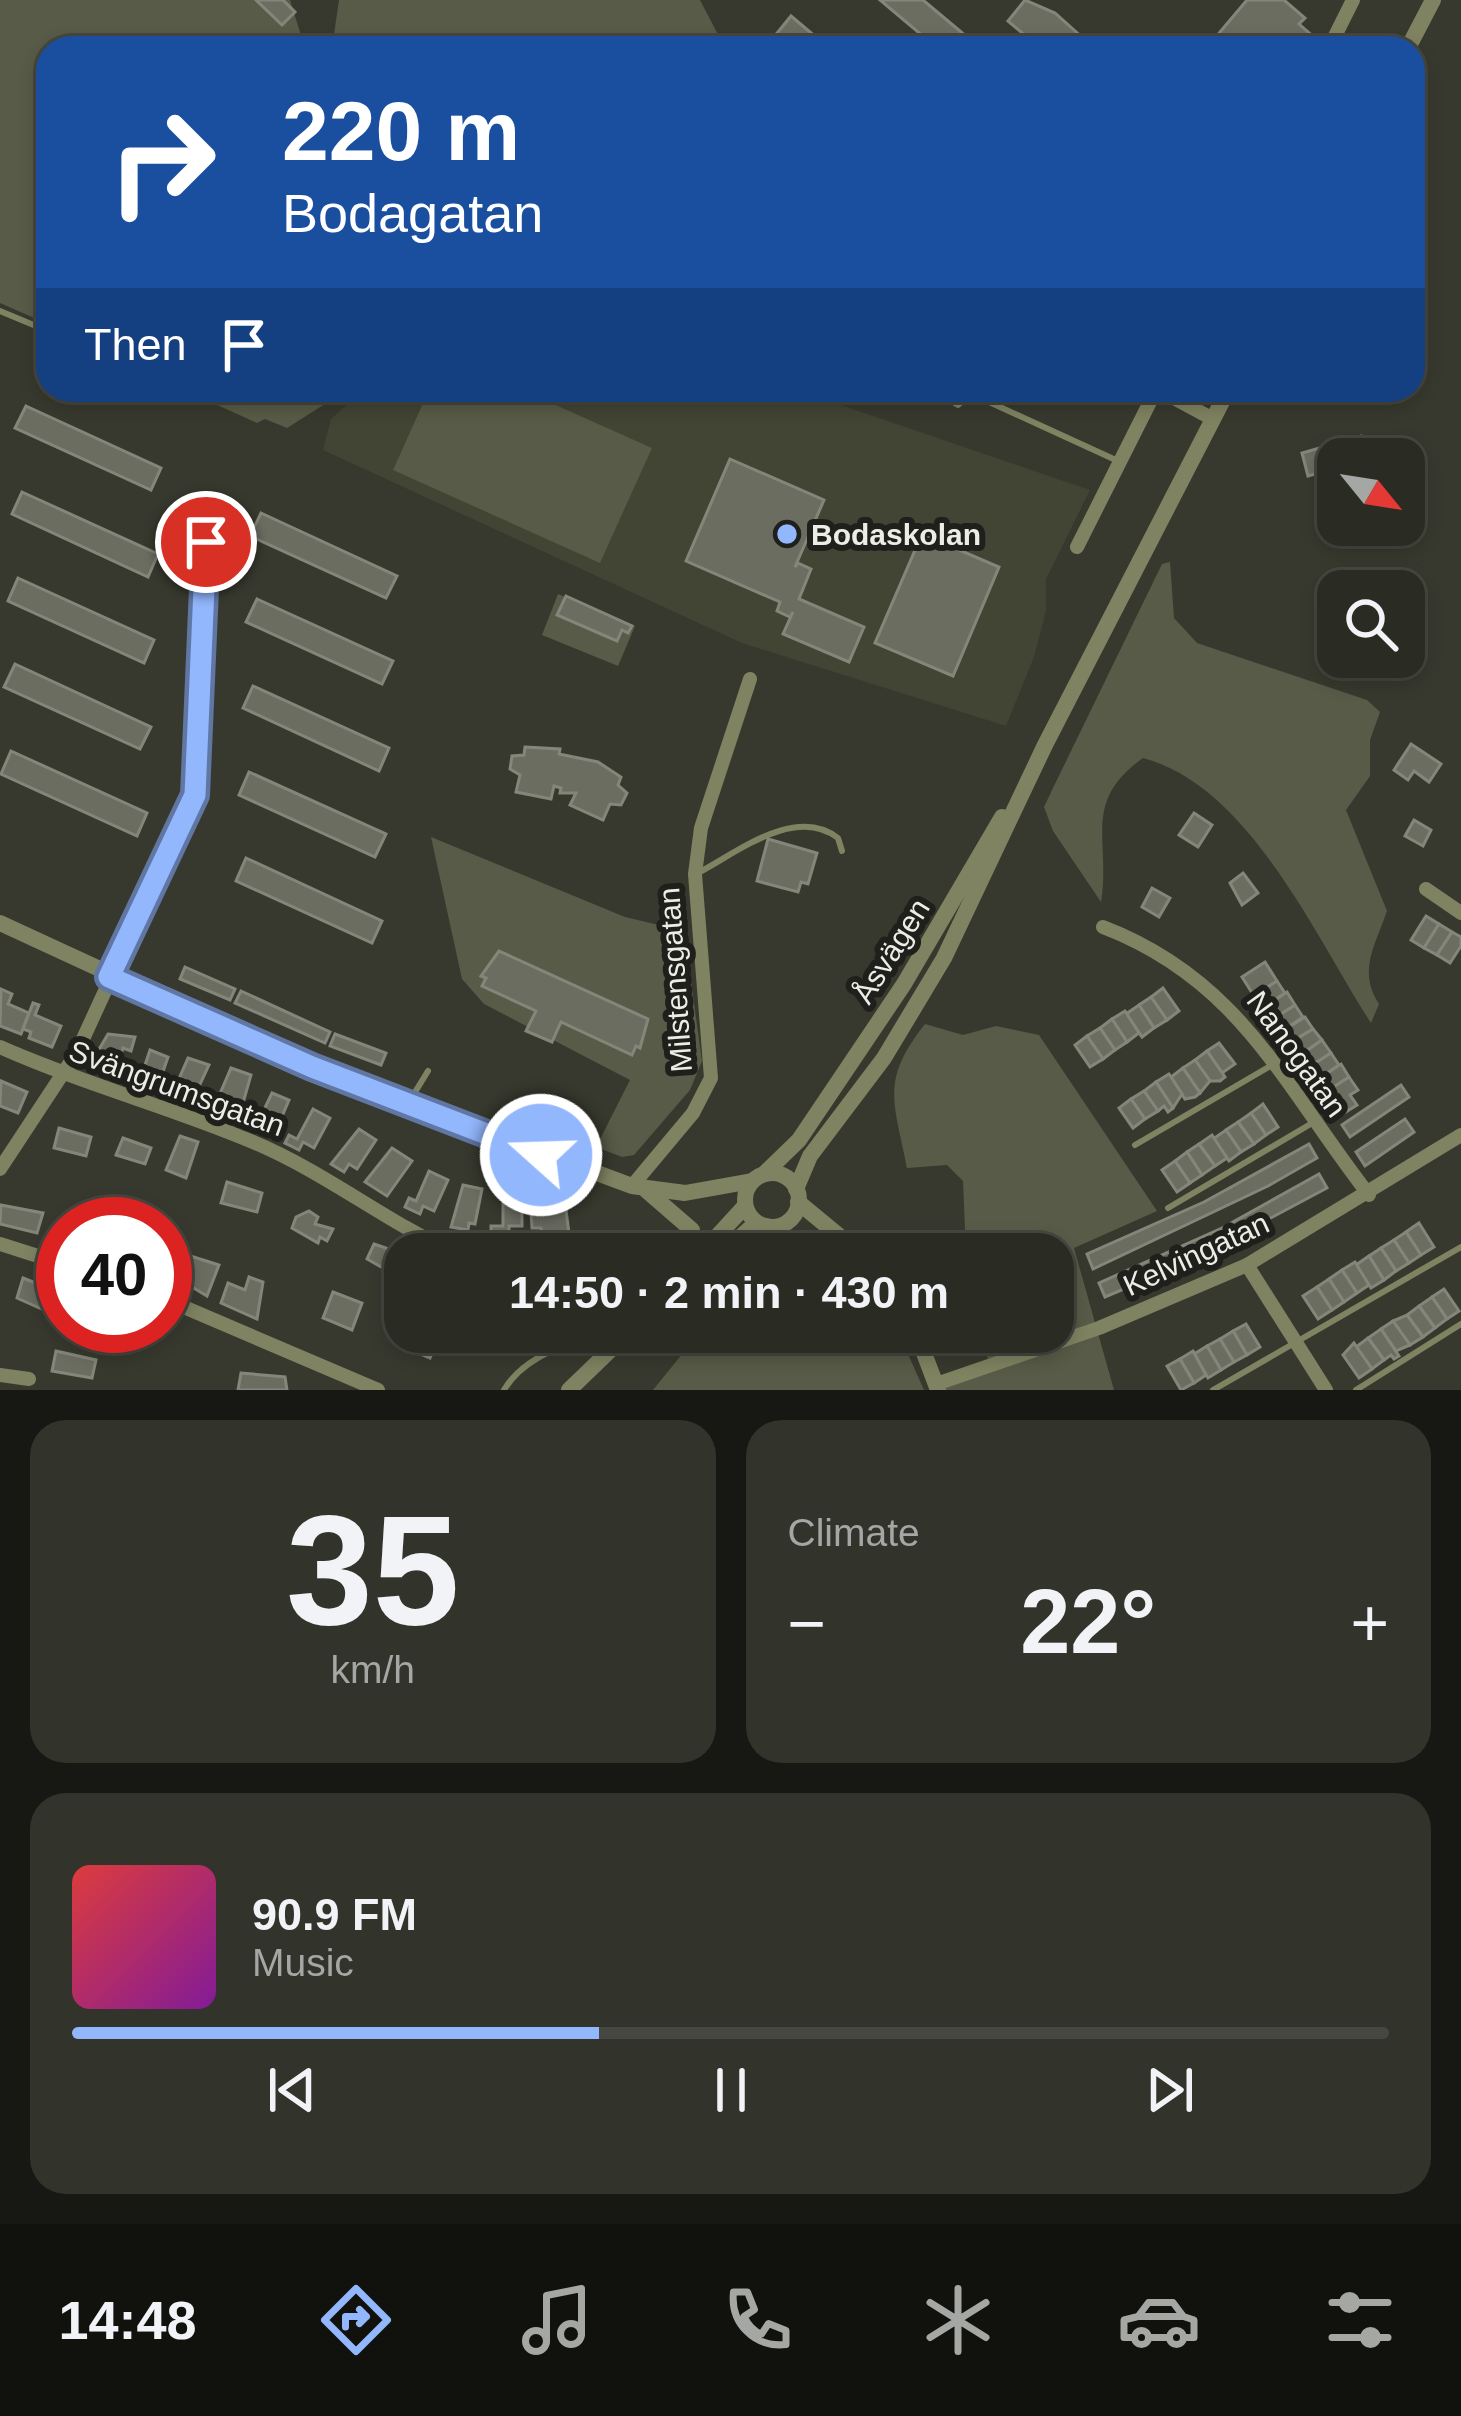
<!DOCTYPE html>
<meta charset="utf-8">
<style>
body{margin:0;font-family:Arial,sans-serif;background:#32332a;color:#f1f3f6;height:100vh;display:flex;flex-direction:column;font-size:45px;white-space:nowrap}
*{box-sizing:border-box;margin:0}
p{font-size:39px;color:#a5a7a5}
.icon{flex:none;width:66px;height:66px;fill:none;stroke:currentColor;stroke-width:2;stroke-linecap:round;stroke-linejoin:round}
.map{position:relative;height:1390px;overflow:hidden}
.drawer{display:flex;flex-direction:column;gap:30px;padding:30px;background:#171813;flex:1}
.drawer>*{flex:none}
.top-card{position:absolute;left:36px;top:36px;width:1389px;height:366px;border-radius:36px;box-shadow:0 6px 18px #0003,0 0 0 3px #464740;background:#1a4fa0;color:#fff;overflow:hidden}
.needle{width:78px;rotate:120deg}
.buttons{position:absolute;left:1317px;top:438px;display:grid;gap:24px}
.buttons a{display:grid;place-items:center;width:108px;height:108px;border-radius:24px;background:#2a2b22;box-shadow:0 6px 18px #0003,0 0 0 3px #464740;font-size:60px}
.speed{position:absolute;left:36px;top:1197px;display:flex;gap:24px;font-size:60px;font-weight:700;text-align:center}
.speed>*{display:grid;place-content:center;width:156px;height:156px;border-radius:50%;background:#2a2b22;box-shadow:0 6px 18px #0003,0 0 0 3px #464740;line-height:1}
.speed .limit{border:18px solid #d22;background:#fff;color:#111}
.pin{position:absolute;display:grid;place-items:center;width:102px;height:102px;color:#fff;margin:-51px;border:6px solid #fff;border-radius:50%;box-shadow:0 3px 12px #0007}
.me{position:absolute;width:132px;margin:-66px;rotate:290deg;stroke-linejoin:round;filter:drop-shadow(0 0 9px #0008)}
.turn{display:flex;align-items:center;gap:42px;height:252px;padding:0 48px;font-size:54px}
.turn .icon{width:156px;height:156px;stroke-width:2.5}
.turn b{display:block;font-size:84px;line-height:102px}
.then{display:flex;align-items:center;height:114px;padding:0 48px;background:#0003;gap:24px;font-size:45px}
.big{font-size:90px;font-weight:700;line-height:1.1}
.drawer .card{flex:1;display:flex;flex-direction:column;justify-content:center;gap:18px;min-width:0;padding:0 42px;border-radius:36px;background:#32332a}
.drawer .dial{align-items:center;gap:0}
.dial b{font-size:156px;line-height:1}
.song{display:flex;align-items:center;gap:36px}
.cover{width:144px;height:144px;border-radius:18px;background:linear-gradient(135deg,hsl(0 70% 55%),hsl(290 70% 35%))}
.played{height:12px;border-radius:6px;background:linear-gradient(90deg,#93b7fd 40%,#464740 40%)}
.keys{display:flex;justify-content:space-around;direction:ltr}
.heat{display:flex;justify-content:space-between;align-items:center;font-size:66px;direction:ltr}
.drawer .tiles{flex:1;display:grid;gap:30px;grid-template-columns:1fr 1fr}
.card:last-child{grid-column:span 2}
.trip{position:absolute;left:384px;top:1233px;width:690px;height:120px;border-radius:36px;background:#2a2b22;box-shadow:0 6px 18px #0003,0 0 0 3px #464740;font-weight:700;line-height:120px;text-align:center}
.menu{display:flex;height:192px;justify-content:space-around;align-items:center;background:#11110e;color:#a5a7a5}
.menu .icon{width:84px;height:84px}
.menu .on{color:#93b7fd}
.menu b{font-size:54px;color:#f1f3f6}
.map>svg:first-child{display:block}
.built{fill:#424434}
.green{fill:#585b47}
.building{fill:#6b6d61;stroke:#84867a;stroke-width:3}
.lines{fill:none;stroke-linecap:round;stroke-linejoin:round}
.service{stroke:#7f8361;stroke-width:6}
.minor{stroke:#7f8361;stroke-width:14}
.tertiary{stroke:#7f8361;stroke-width:16}
.route-casing{stroke:#6077a4;stroke-width:30}
.route{stroke:#93b7fd;stroke-width:21}
.poi-dot{fill:#93b7fd;stroke:#1f201b;stroke-width:4.5}
.labels{text-anchor:middle;dominant-baseline:central;stroke-width:12;stroke-linejoin:round;paint-order:stroke}
.poi-label{font-size:30px;font-weight:bold;fill:#ecede6;stroke:#1f201b;text-anchor:start}
.street-label{font-size:30px;fill:#ecede6;stroke:#1f201b}
</style>
<div class="map">
<svg width="1461" height="1390" viewBox="0 0 1461 1390">
<rect width="100%" height="100%" fill="#38392e"/>
<polygon class="built" points="363,390 715,390 731,404 797,390 1090,490 1046,579 1046,611 1034,657 1006,726 742,643 323,450 331,419"/>
<g class="green">
<polygon points="0,0 290,0 305,48 48,48 48,324 0,303"/>
<polygon points="339,0 700,0 725,48 332,48"/>
<polygon points="184,390 347,390 287,428 265,419 257,423"/>
<polygon points="429,390 522,390 652,448 600,563 393,470"/>
<path d="M1170,562L1174,618L1197,643L1367,700L1380,712L1370,740V776L1346,810L1387,911C1376,944 1357,971 1379,1004L1371,1023C1315,936 1249,786 1143,758C1081,802 1111,840 1101,902L1053,831L1044,807L1053,788L1162,564Z"/>
<polygon points="558,594 635,626 618,666 542,635"/>
<polygon points="431,837 625,917 684,931 702,1061 690,1090 634,1155 622,1157 596,1147 630,1080 484,1004 462,979"/>
<path d="M925,1024L963,1035L996,1026L1039,1035L1157,1211L1074,1248L1114,1390H929L994,1370L974,1332H1053V1254H966L963,1181L947,1165L907,1168C894,1101 880,1081 925,1024Z"/>
<polygon points="700,1332 898,1332 924,1390 653,1390"/>
</g>
<g class="building">
<polygon points="256,0 283,0 295,12 282,25"/>
<polygon points="880,0 923,0 966,36 957,48 937,48"/>
<polygon points="1025,0 1055,13 1094,48 1040,48 1008,21"/>
<polygon points="1247,0 1284,0 1305,18 1299,24 1316,39 1308,48 1224,48 1214,39"/>
<polygon points="791,16 829,48 785,48 773,38"/>
<polygon points="26,406 161,468 151,490 15,428"/>
<polygon points="1361,436 1367,459 1338,459 1338,467 1308,476 1302,453"/>
<polygon points="730,459 824,500 795,567 798,563 811,569 799,599 864,627 849,662 783,634 793,612 790,617 777,611 780,602 686,561"/>
<polygon points="22,492 158,554 148,577 12,514"/>
<polygon points="261,513 397,576 386,598 250,536"/>
<polygon points="922,534 999,567 953,676 875,643"/>
<polygon points="18,578 154,640 144,663 8,601"/>
<polygon points="566,596 632,626 628,633 622,630 617,641 557,615"/>
<polygon points="257,599 393,661 382,684 246,622"/>
<polygon points="15,664 151,727 140,749 4,687"/>
<polygon points="253,686 389,748 379,771 243,708"/>
<polygon points="1411,744 1441,764 1429,782 1414,771 1408,780 1394,770"/>
<polygon points="525,747 560,749 559,754 598,762 621,777 618,785 627,793 621,805 610,804 603,820 570,805 576,793 560,793 561,788 554,786 551,799 516,792 520,775 510,769 512,756 524,755"/>
<polygon points="11,751 147,813 137,836 1,774"/>
<polygon points="249,772 386,834 375,857 239,795"/>
<polygon points="1194,813 1212,825 1198,847 1179,835"/>
<polygon points="1414,820 1431,830 1423,846 1405,836"/>
<polygon points="768,839 817,853 808,884 801,882 798,892 757,881"/>
<polygon points="246,858 382,921 372,943 236,881"/>
<polygon points="1243,873 1258,893 1242,905 1230,883"/>
<polygon points="1152,888 1170,898 1159,917 1142,907"/>
<polygon points="1426,916 1439,924 1424,948 1411,940"/>
<polygon points="1439,924 1452,932 1437,955 1424,948"/>
<polygon points="1452,932 1461,937 1461,946 1450,963 1437,955"/>
<polygon points="499,951 648,1019 640,1048 636,1046 632,1055 561,1022 552,1042 526,1031 536,1011 482,986 486,978 481,976"/>
<polygon points="1265,962 1277,981 1254,996 1242,977"/>
<polygon points="185,967 235,989 230,1000 180,979"/>
<polygon points="1277,981 1285,993 1263,1008 1254,996"/>
<polygon points="1163,988 1179,1011 1167,1020 1151,997"/>
<polygon points="1,989 12,994 8,1004 29,1013 21,1034 0,1026"/>
<polygon points="241,991 330,1032 325,1043 235,1003"/>
<polygon points="1287,992 1295,1005 1272,1020 1263,1008"/>
<polygon points="1151,997 1167,1020 1154,1028 1139,1005"/>
<polygon points="33,1003 39,1005 35,1015 61,1026 52,1047 29,1038 31,1032 23,1029"/>
<polygon points="1139,1005 1154,1028 1142,1037 1126,1014"/>
<polygon points="1295,1005 1303,1017 1281,1032 1272,1020"/>
<polygon points="1125,1011 1139,1033 1127,1042 1112,1019"/>
<polygon points="1305,1017 1313,1029 1290,1043 1281,1032"/>
<polygon points="1112,1019 1127,1042 1115,1050 1100,1028"/>
<polygon points="1100,1028 1115,1050 1103,1059 1087,1036"/>
<polygon points="1313,1029 1322,1040 1299,1056 1290,1043"/>
<polygon points="108,1034 135,1037 131,1051 123,1048 116,1071 91,1063"/>
<polygon points="335,1034 386,1053 381,1065 330,1046"/>
<polygon points="1087,1036 1103,1059 1090,1067 1075,1045"/>
<polygon points="1322,1040 1331,1053 1308,1068 1299,1056"/>
<polygon points="1219,1043 1235,1064 1222,1073 1207,1051"/>
<polygon points="150,1050 168,1057 158,1086 130,1086 133,1077 140,1080"/>
<polygon points="1207,1051 1225,1077 1220,1081 1210,1081 1195,1060"/>
<polygon points="1331,1053 1339,1065 1317,1080 1308,1068"/>
<polygon points="188,1058 209,1065 195,1095 187,1093 184,1101 171,1097"/>
<polygon points="1195,1060 1210,1081 1200,1093 1183,1068"/>
<polygon points="1341,1064 1349,1077 1326,1092 1317,1080"/>
<polygon points="231,1068 251,1075 239,1117 216,1103"/>
<polygon points="1183,1068 1200,1093 1195,1097 1185,1099 1171,1077"/>
<polygon points="1169,1074 1182,1094 1173,1108 1156,1082"/>
<polygon points="1349,1077 1358,1090 1350,1095 1357,1105 1341,1115 1326,1092"/>
<polygon points="1,1081 27,1092 18,1113 0,1106"/>
<polygon points="1156,1082 1173,1108 1168,1112 1164,1106 1158,1111 1144,1091"/>
<polygon points="1401,1085 1409,1097 1350,1137 1342,1125"/>
<polygon points="1144,1091 1158,1111 1145,1119 1131,1099"/>
<polygon points="272,1093 289,1100 277,1128 266,1123 262,1131 249,1125 256,1111 262,1114"/>
<polygon points="1131,1099 1145,1119 1133,1128 1119,1108"/>
<polygon points="1263,1104 1278,1127 1266,1135 1251,1113"/>
<polygon points="313,1109 330,1118 314,1148 303,1142 299,1150 285,1143 289,1135 297,1139"/>
<polygon points="1251,1113 1266,1135 1254,1144 1238,1122"/>
<polygon points="1405,1119 1414,1132 1365,1166 1356,1152"/>
<polygon points="1238,1122 1254,1144 1241,1152 1226,1130"/>
<polygon points="59,1128 91,1137 86,1156 54,1148"/>
<polygon points="359,1129 376,1140 357,1169 349,1164 344,1172 331,1164"/>
<polygon points="1226,1130 1241,1152 1229,1161 1213,1139"/>
<polygon points="1212,1135 1227,1158 1215,1166 1199,1144"/>
<polygon points="180,1136 198,1142 186,1178 166,1170"/>
<polygon points="123,1138 151,1148 145,1164 116,1155"/>
<polygon points="1199,1144 1215,1166 1202,1175 1187,1152"/>
<polygon points="1309,1144 1317,1158 1268,1186 1093,1269 1087,1254 1204,1202"/>
<polygon points="392,1148 412,1161 387,1196 365,1182"/>
<polygon points="1187,1152 1202,1175 1190,1183 1175,1161"/>
<polygon points="1175,1161 1190,1183 1177,1192 1162,1170"/>
<polygon points="429,1171 448,1180 434,1211 423,1206 420,1214 405,1207 409,1198 416,1201"/>
<polygon points="1319,1174 1327,1188 1190,1261 1105,1297 1099,1283 1222,1228"/>
<polygon points="227,1182 262,1193 257,1212 221,1203"/>
<polygon points="463,1185 482,1189 475,1224 469,1223 468,1230 451,1227"/>
<polygon points="503,1196 522,1196 522,1226 509,1226 509,1238 491,1238 491,1226 503,1226"/>
<polygon points="565,1203 569,1233 542,1236 541,1228 532,1228 531,1213"/>
<polygon points="1,1205 43,1213 37,1233 0,1224"/>
<polygon points="309,1211 318,1217 315,1224 333,1229 327,1241 320,1237 318,1243 292,1228 296,1217"/>
<polygon points="1419,1223 1434,1247 1421,1255 1406,1232"/>
<polygon points="1406,1232 1421,1255 1409,1263 1394,1240"/>
<polygon points="1394,1240 1409,1263 1396,1271 1381,1248"/>
<polygon points="374,1244 401,1253 390,1272 367,1259"/>
<polygon points="1381,1248 1396,1271 1384,1280 1369,1256"/>
<polygon points="181,1253 219,1265 207,1296 172,1275"/>
<polygon points="1369,1256 1384,1280 1371,1288 1356,1265"/>
<polygon points="1355,1262 1369,1285 1357,1293 1342,1270"/>
<polygon points="1342,1270 1357,1293 1344,1302 1329,1279"/>
<polygon points="249,1277 263,1282 257,1319 221,1303 228,1283 245,1290"/>
<polygon points="23,1278 61,1293 55,1315 17,1298"/>
<polygon points="1329,1279 1344,1302 1332,1310 1317,1287"/>
<polygon points="1317,1287 1332,1310 1318,1319 1303,1296"/>
<polygon points="1444,1289 1459,1311 1447,1319 1432,1297"/>
<polygon points="333,1292 362,1303 352,1330 323,1318"/>
<polygon points="1432,1297 1447,1319 1435,1328 1419,1306"/>
<polygon points="1419,1306 1435,1328 1423,1337 1407,1315"/>
<polygon points="1407,1315 1423,1337 1410,1345 1393,1321"/>
<polygon points="1393,1321 1410,1345 1396,1351 1381,1329"/>
<polygon points="1246,1324 1260,1347 1247,1355 1233,1331"/>
<polygon points="1381,1329 1399,1356 1394,1359 1391,1355 1384,1360 1368,1338"/>
<polygon points="1233,1331 1247,1355 1234,1362 1220,1339"/>
<polygon points="415,1332 438,1340 430,1358 408,1349"/>
<polygon points="1368,1338 1384,1360 1372,1369 1356,1347"/>
<polygon points="1220,1339 1234,1362 1221,1370 1207,1346"/>
<polygon points="1354,1343 1372,1369 1359,1378 1343,1355"/>
<polygon points="1207,1346 1221,1370 1208,1378 1194,1354"/>
<polygon points="56,1351 96,1360 92,1378 52,1371"/>
<polygon points="1193,1351 1206,1375 1194,1383 1180,1359"/>
<polygon points="1180,1359 1194,1383 1181,1390 1167,1366"/>
<polygon points="241,1373 285,1377 287,1390 238,1390"/>
</g>
<g class="lines">
<g class="service">
<polyline points="0,311 48,331"/>
<polyline points="953,390 948,399 958,405 972,394"/>
<polyline points="963,390 1118,461"/>
<path d="M696,874C734,855 795,804 838,838L842,851"/>
<polyline points="409,1102 428,1071"/>
<polyline points="1135,1145 1272,1065"/>
<polyline points="1168,1208 1314,1122"/>
<path d="M504,1390C524,1356 565,1346 599,1332"/>
<polyline points="1213,1390 1461,1247"/>
<polyline points="1356,1390 1461,1324"/>
</g>
<g class="minor">
<polyline points="1329,48 1353,0"/>
<polyline points="1159,390 1213,419"/>
<polyline points="1077,547 1156,390"/>
<polyline points="1426,889 1461,913"/>
<path d="M1103,927C1241,980 1284,1086 1369,1195"/>
<path d="M0,1047C83,1084 170,1107 253,1142C325,1172 386,1222 457,1254"/>
<polyline points="0,1169 77,1052 195,795 206,542"/>
<polyline points="632,1186 693,1113 711,1078 695,874 701,828 750,679"/>
<polyline points="0,1244 63,1264"/>
<polyline points="1247,1265 1326,1390"/>
<polyline points="165,1299 378,1390"/>
<polyline points="0,1375 29,1379"/>
<polyline points="936,1384 1099,1328 1247,1265 1461,1135"/>
</g>
<g class="tertiary">
<polyline points="1408,48 1433,0"/>
<polyline points="0,923 312,1067 632,1186 685,1193 752,1181"/>
<circle cx="772" cy="1200" r="27"/>
<polyline points="764,1174 799,1140 904,984 1002,817"/>
<polyline points="796,1189 810,1156 884,1058 944,958 1045,745 1228,390"/>
<polyline points="647,1191 692,1230 692,1254"/>
<polyline points="798,1202 861,1254"/>
<polyline points="701,1254 745,1206"/>
<polyline points="722,1254 749,1229 765,1226"/>
<polyline points="916,1332 938,1390"/>
<polyline points="569,1390 629,1332"/>
</g>
</g>
<g class="lines">
<g class="route-casing">
<polyline id="route" points="206,542 195,795 109,977 312,1067 541,1155"/>
</g>
<use href="#route" class="route"/>
</g>
<circle class="poi-dot" cx="787" cy="534" r="12"/>
<g class="labels">
<g class="poi-label">
<text x="811" y="534">Bodaskolan</text>
</g>
<g class="street-label">
<text transform="translate(891 951) rotate(-58)">Åsvägen</text>
<text transform="translate(675 980) rotate(-94)">Milstensgatan</text>
<text transform="translate(1297 1054) rotate(54)">Nanogatan</text>
<text transform="translate(177 1088) rotate(20)">Svängrumsgatan</text>
<text transform="translate(1196 1254) rotate(-25)">Kelvingatan</text>
</g>
</g>
</svg>
<div class="buttons">
<a><svg class="needle" viewBox="-14 -14 28 28"><path d="M0-13l5 13h-10z" fill="#e53935"/><path d="M0 13l5-13h-10z" fill="#a5a7a5"/></svg></a>
<a><svg class="icon" aria-label="search" viewBox="0 0 24 24"><circle cx="10" cy="10" r="6"/><path d="M15 15l6 6"/></svg></a>
</div>
<div class="speed"><div class="limit">40</div></div>
<div class="pin" style="left:206px;top:542px;background:#d93025"><svg class="icon" aria-label="arrive" viewBox="0 0 24 24"><path d="M6 21V4h12l-3 4 3 4H6"/></svg></div>
<svg class="me" style="left:541px;top:1155px" viewBox="-20 -20 40 40"><circle r="17" fill="#93b7fd" stroke="#fff" stroke-width="3"/><path d="M0-11L8 9 0 5-8 9z" fill="#fff"/></svg>
<div class="trip">14:50 · 2 min · 430 m</div>
<div class="top-card">
<div class="turn"><svg class="icon" aria-label="right" viewBox="0 0 24 24"><path d="M7 20v-9h11M14 6l5 5-5 5"/></svg><div><b>220 m</b>Bodagatan</div></div>
<div class="then">Then<svg class="icon" aria-label="arrive" viewBox="0 0 24 24"><path d="M6 21V4h12l-3 4 3 4H6"/></svg></div>
</div>
</div>
<section class="drawer">
<div class="tiles">
<div class="card dial"><b>35</b><p>km/h</p></div>
<div class="card"><p>Climate</p>
<div class="heat"><a>−</a><b class="big">22°</b><a>+</a></div>
</div>
<div class="card">
<div class="song"><i class="cover"></i><div><b>90.9 FM</b><p>Music</p></div></div>
<div class="played"></div>
<div class="keys"><svg class="icon" aria-label="previous" viewBox="0 0 24 24"><path d="M18 5L8 12l10 7zM5 5v14"/></svg><svg class="icon" aria-label="pause" viewBox="0 0 24 24"><path d="M8 5v14M16 5v14"/></svg><svg class="icon" aria-label="next" viewBox="0 0 24 24"><path d="M6 5l10 7-10 7zM19 5v14"/></svg></div>
</div>
</div>
</section>
<nav class="menu">
<b>14:48</b>
<svg class="icon on" aria-label="directions" viewBox="0 0 24 24"><path d="M12 3l9 9-9 9-9-9zM9 14v-3h6M13 9l2 2-2 2"/></svg>
<svg class="icon" aria-label="music" viewBox="0 0 24 24"><path d="M9 18V5l10-2v13"/><circle cx="6" cy="18" r="3"/><circle cx="16" cy="16" r="3"/></svg>
<svg class="icon" aria-label="phone" viewBox="0 0 24 24"><path d="M5 4h4l2 5-3 2q2 4 5 5l2-3 5 2v4C11 20 4 13 5 4z"/></svg>
<svg class="icon" aria-label="climate" viewBox="0 0 24 24"><path d="M12 3v18M4 7l16 10M4 17L20 7"/></svg>
<svg class="icon" aria-label="car" viewBox="0 0 24 24"><path d="M5 17H2v-5l4-1 3-4h7l3 4 3 1v5h-3M9 17h6M6 11h13"/><circle cx="7" cy="17" r="2"/><circle cx="17" cy="17" r="2"/></svg>
<svg class="icon" aria-label="filters" viewBox="0 0 24 24"><path d="M4 7h16M4 17h16"/><circle cx="9" cy="7" r="2"/><circle cx="15" cy="17" r="2"/></svg>
</nav>
